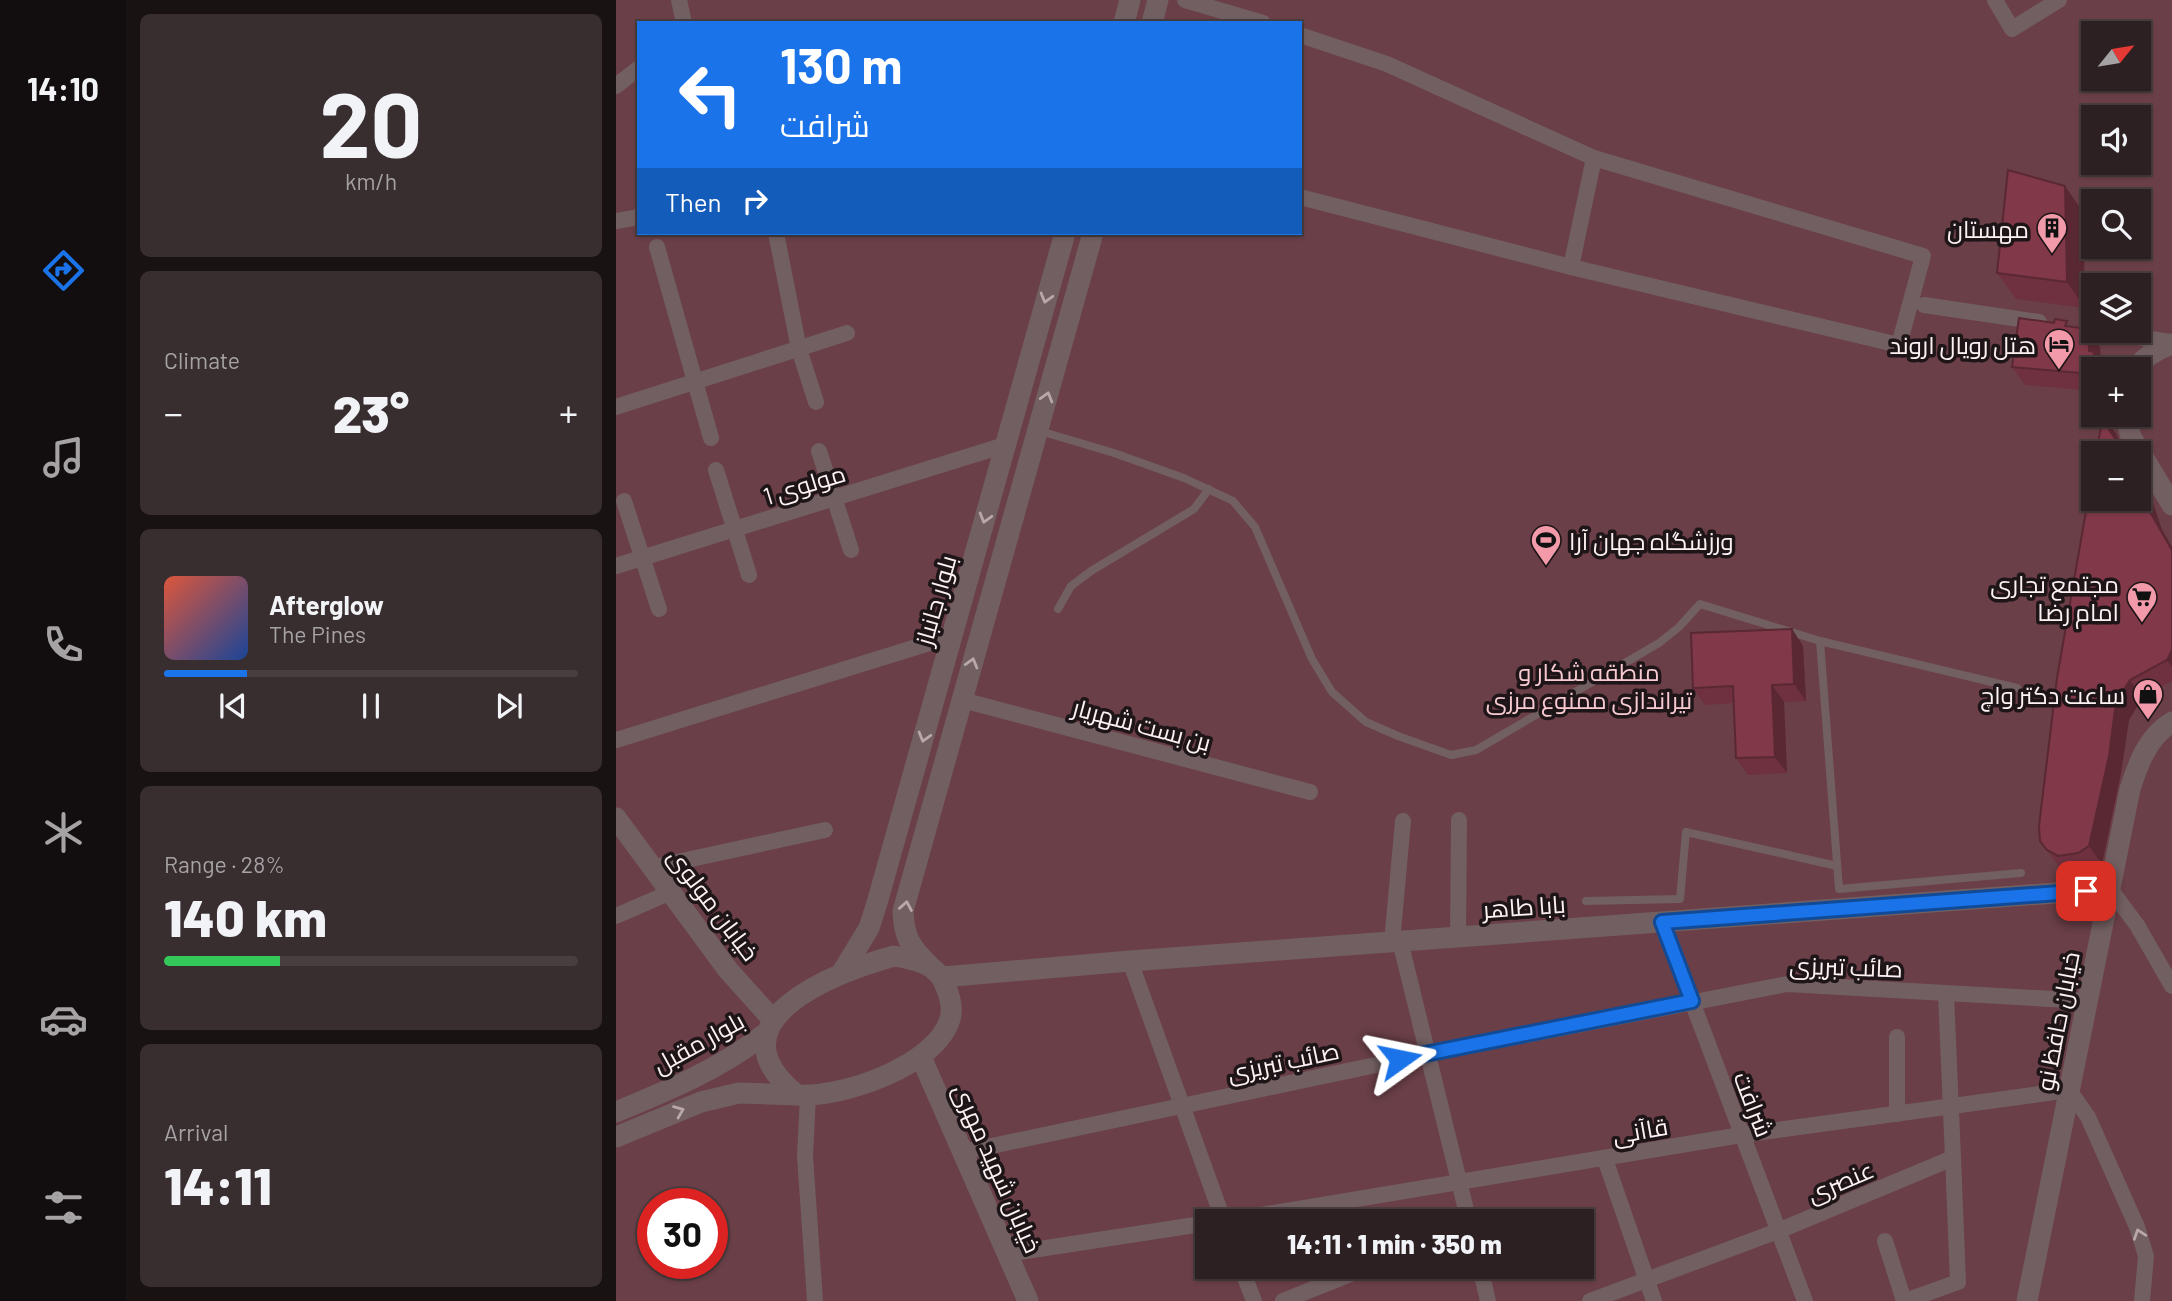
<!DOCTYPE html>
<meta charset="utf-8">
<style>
body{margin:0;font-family:Barlow,Cairo,sans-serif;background:#382d2f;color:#f1f3f6;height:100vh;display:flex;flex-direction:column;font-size:26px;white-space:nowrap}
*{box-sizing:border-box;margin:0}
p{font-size:23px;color:#a6a3a5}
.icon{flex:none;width:38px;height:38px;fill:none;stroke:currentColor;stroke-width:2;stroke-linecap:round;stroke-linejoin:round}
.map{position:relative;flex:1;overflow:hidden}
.details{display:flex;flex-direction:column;gap:14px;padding:14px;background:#181213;width:490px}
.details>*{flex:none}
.top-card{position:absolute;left:21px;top:21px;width:665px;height:214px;border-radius:0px;box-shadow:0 2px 5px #0004,0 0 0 2px #483e40;background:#1a73e8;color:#fff;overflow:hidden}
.needle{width:46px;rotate:60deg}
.buttons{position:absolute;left:1465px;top:21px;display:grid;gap:14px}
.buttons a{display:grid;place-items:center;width:70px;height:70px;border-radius:0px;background:#2c2022;box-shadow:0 2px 5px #0004,0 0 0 2px #483e40;font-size:35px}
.speed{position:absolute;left:21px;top:1188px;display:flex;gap:14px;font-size:35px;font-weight:700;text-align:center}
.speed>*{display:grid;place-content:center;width:91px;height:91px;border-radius:50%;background:#2c2022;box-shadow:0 2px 5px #0004,0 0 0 2px #483e40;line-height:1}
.speed .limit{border:10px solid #d22;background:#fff;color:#111}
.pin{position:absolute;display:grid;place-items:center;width:60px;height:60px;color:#fff;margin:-30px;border-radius:14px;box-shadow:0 4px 10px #0006}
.me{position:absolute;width:77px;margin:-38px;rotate:78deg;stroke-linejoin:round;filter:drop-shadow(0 0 5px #0008)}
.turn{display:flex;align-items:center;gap:24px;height:147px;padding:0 28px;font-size:32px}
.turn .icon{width:91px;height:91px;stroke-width:2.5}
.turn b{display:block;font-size:49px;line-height:60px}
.then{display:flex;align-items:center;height:66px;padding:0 28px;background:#0003;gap:14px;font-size:26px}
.big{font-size:52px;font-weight:800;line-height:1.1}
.details .card{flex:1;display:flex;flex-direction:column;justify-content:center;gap:10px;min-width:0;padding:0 24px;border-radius:10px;background:#382d2f}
.details .dial{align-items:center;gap:0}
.dial b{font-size:91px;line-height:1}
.song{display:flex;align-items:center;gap:21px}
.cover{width:84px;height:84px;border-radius:10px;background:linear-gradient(135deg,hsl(10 70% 55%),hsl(220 70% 35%))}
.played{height:7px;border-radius:4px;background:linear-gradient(90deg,#1a73e8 20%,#483e40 20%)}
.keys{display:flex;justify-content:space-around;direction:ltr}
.heat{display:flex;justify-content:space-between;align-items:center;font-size:38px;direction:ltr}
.charge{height:10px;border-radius:5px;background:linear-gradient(90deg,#34c759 28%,#483e40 0)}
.trip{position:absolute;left:579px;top:1209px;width:399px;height:70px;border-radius:0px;background:#2c2022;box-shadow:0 2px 5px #0004,0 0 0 2px #483e40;font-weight:800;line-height:70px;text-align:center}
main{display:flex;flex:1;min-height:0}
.tab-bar{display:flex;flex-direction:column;width:126px;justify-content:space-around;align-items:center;background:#120d0e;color:#a6a3a5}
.tab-bar .icon{width:49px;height:49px}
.tab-bar .current{color:#1a73e8}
.tab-bar b{font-size:32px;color:#f1f3f6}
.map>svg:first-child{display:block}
.green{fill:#6a3f47;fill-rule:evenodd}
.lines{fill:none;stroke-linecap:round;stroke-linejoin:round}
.service{stroke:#725f61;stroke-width:8}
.minor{stroke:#725f61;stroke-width:16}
.secondary{stroke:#725f61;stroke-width:21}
.wall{fill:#6f313f}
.shaded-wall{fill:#5a2833}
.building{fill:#813949;stroke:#5a2833;stroke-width:2}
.oneway{stroke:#b8a8aa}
.route-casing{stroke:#114b97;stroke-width:18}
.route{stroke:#1a73e8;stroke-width:12}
.labels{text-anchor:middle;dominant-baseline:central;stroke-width:7;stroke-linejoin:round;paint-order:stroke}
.poi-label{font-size:24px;fill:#fdf1f2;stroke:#1d1517;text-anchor:end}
.street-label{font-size:24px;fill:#fdf1f2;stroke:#1d1517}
.park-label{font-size:24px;fill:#f8cad1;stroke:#1d1517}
</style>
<main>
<nav class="tab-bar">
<b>14:10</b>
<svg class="icon current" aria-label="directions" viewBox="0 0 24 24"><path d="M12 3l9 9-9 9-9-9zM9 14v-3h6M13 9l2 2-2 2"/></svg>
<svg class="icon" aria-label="music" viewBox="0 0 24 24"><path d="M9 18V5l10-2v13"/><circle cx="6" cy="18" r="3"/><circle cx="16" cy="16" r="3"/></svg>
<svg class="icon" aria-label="phone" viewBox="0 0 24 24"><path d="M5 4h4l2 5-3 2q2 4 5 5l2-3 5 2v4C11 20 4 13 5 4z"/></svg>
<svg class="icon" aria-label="climate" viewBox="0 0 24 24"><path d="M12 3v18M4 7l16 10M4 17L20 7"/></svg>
<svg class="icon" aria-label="car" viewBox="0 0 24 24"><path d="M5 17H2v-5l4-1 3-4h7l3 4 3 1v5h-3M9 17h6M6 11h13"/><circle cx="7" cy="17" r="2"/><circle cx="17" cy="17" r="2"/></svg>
<svg class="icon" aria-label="filters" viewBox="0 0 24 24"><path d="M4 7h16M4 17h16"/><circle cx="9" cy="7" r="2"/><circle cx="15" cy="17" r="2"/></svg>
</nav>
<section class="details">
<div class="card dial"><b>20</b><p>km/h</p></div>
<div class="card"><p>Climate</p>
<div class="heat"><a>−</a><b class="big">23°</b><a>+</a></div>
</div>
<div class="card">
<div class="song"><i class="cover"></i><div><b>Afterglow</b><p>The Pines</p></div></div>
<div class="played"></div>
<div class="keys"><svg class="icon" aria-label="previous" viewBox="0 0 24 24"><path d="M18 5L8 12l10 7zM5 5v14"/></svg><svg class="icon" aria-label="pause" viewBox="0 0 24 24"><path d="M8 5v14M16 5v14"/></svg><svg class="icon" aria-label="next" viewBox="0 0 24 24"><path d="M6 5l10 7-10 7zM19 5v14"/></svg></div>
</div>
<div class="card"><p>Range · 28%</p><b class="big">140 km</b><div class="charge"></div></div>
<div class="card"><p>Arrival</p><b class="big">14:11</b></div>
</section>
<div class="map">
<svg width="1556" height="1301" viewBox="0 0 1556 1301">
<rect width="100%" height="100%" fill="#3b2a2d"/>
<path class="green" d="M0,0H1556V1301H0ZM23,23H684V233H23ZM1477,33H1522V79H1477ZM1477,117H1522V163H1477ZM1477,201H1522V247H1477ZM1477,285H1522V331H1477ZM1477,369H1522V415H1477ZM1477,453H1522V499H1477ZM37,1204H96V1264H37ZM592,1222H966V1267H592Z"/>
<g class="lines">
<g class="service">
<polyline points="424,431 498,453 568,478 617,501 639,527 696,659 716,692 750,722 782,736 835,755 860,750 1043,643 1063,627 1084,604 1204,641 1223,889 1405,873"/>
<polyline points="442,609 455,586 475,571 578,509 593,489"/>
<polyline points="1204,641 1401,688"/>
<polyline points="970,901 1064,899 1070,832 1221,866"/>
</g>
<g class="minor">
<polyline points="63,0 68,23"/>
<polyline points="569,0 647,23"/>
<polyline points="1379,0 1396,29 1443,0"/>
<polyline points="684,35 771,64 978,158"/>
<polyline points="0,86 23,68"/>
<polyline points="684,197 955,267 1283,345 1307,256 978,158 955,267"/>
<polyline points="0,221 23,217"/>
<polyline points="160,233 183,349 200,402"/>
<polyline points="41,247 95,438"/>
<polyline points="1308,305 1423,322"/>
<polyline points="1480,331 1556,342"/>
<polyline points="0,407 231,333"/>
<polyline points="203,451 235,550"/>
<polyline points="100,470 133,575"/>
<polyline points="8,501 43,609"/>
<polyline points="0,566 389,445"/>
<polyline points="346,700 694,792"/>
<polyline points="0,740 336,636"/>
<polyline points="38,867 209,830"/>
<polyline points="1494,889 1521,925 1556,986"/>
<polyline points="0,916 55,892"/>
<polyline points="1046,922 1189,1301"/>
<polyline points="842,937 843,820"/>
<polyline points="784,941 853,1222"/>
<polyline points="776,942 787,821"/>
<polyline points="514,961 608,1222"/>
<polyline points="1281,1037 1281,1114"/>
<polyline points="192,1096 189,1156 199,1301"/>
<polyline points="347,1152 812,1054 1171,984 1471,1001"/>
<polyline points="989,1159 1038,1301"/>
<polyline points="603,1222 1125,1135 1453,1090 1472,1117 1521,1227 1530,1256 1526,1301"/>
<polyline points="1269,1241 1288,1301"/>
<polyline points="391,1254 592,1223"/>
<polyline points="625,1267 638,1301"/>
<polyline points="864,1267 872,1301"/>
<polyline points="667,1301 752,1267"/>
<polyline points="974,1301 1162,1231 1337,1158 1330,994"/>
<polyline points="1289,1301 1342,1282 1337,1158"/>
</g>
<g class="secondary">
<polyline points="508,23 514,0"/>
<polyline points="536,23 542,0"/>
<path d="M1520,369C1529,356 1541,349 1556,344"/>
<polyline points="1509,415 1515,437 1556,505"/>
<polyline points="0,818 112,970 157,1020"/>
<path d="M278,956C301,960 322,964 330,987C334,997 337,1009 334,1019C320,1066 226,1098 181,1095C91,1022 216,973 278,956Z"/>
<path d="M313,965C294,947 288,937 287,911L477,233"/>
<polyline points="225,974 253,928 261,903 449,233"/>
<polyline points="327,977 514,961 1494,889"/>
<polyline points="305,1057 412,1301"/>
<path d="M0,1112C53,1090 104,1069 150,1033"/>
<polyline points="0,1137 85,1102 123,1093 181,1095"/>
<path d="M1411,1301L1514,789C1522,764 1532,736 1556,722"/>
</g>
</g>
<g class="wall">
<polygon points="1449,186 1467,212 1469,308 1400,299 1381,273"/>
<polygon points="1455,327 1484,347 1485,362 1477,369 1477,391 1409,385 1396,367"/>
<polygon points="1522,475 1534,494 1546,530 1556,547 1556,681 1527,697 1513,720 1505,773 1486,864 1475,871 1455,874 1444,868 1424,841 1522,499"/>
<polygon points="1176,629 1187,646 1190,701 1168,702 1171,773 1132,775 1120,758 1118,703 1089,705 1077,688"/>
</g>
<g class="shaded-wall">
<polygon points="1449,186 1467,212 1469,308 1451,282"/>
<polygon points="1472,329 1484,347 1485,362 1490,369 1477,369 1477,375 1473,351"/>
<polygon points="1488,417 1501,435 1504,444 1509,453 1508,453 1491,426"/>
<polygon points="1522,475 1534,494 1546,530 1556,547 1556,550 1534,512 1522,479"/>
<polygon points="1176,629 1187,646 1190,701 1178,684"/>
<polygon points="1556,650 1556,667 1551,660"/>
<polygon points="1514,680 1527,697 1513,720 1505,773 1486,864 1473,846 1500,702"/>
<polygon points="1156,685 1168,702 1171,773 1159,757"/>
</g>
<g class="building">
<polygon points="1392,170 1449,186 1451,282 1381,273"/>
<polygon points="1403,318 1438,323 1439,319 1451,321 1449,326 1472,329 1473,351 1478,352 1476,374 1396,367"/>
<polygon points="1487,417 1488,417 1491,426 1508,453 1480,453"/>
<polygon points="1477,471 1477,499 1522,499 1522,479 1534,512 1556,550 1556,650 1551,660 1514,680 1500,702 1493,756 1473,846 1462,853 1442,856 1431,850 1424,841 1423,826 1441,678"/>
<polygon points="1176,629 1178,684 1156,685 1159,757 1120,758 1117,686 1077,688 1075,633"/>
</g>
<defs><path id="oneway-chevron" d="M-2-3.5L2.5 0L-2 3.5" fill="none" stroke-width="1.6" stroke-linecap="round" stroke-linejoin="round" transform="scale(1.75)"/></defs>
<g class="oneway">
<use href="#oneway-chevron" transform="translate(430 298) rotate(106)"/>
<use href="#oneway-chevron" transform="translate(431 397) rotate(-74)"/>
<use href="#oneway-chevron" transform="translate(369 518) rotate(106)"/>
<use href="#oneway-chevron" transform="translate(356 663) rotate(-74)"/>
<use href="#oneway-chevron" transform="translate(308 737) rotate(106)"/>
<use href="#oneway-chevron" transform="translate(290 906) rotate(-80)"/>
<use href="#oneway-chevron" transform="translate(63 1111) rotate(-22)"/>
<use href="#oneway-chevron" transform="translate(1523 1234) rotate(-109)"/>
</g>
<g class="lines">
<g class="route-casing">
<polyline id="route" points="784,1059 1076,1001 1046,922 1470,891"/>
</g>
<use href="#route" class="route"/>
</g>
<defs>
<g id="building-pin" transform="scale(1.575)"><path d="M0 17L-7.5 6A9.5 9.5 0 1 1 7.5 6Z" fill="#f39aaa" stroke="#1d1517"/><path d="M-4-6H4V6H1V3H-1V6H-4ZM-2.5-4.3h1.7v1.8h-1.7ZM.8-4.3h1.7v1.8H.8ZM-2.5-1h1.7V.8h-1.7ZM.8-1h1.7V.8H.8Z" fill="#111"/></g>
<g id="hotel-pin" transform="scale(1.575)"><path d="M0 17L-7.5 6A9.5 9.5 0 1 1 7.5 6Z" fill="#f39aaa" stroke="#1d1517"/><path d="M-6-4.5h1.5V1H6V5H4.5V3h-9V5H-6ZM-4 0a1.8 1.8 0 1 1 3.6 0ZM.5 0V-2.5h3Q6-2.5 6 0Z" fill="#111"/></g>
<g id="stadium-pin" transform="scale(1.575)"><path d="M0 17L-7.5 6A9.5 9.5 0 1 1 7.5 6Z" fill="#f39aaa" stroke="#1d1517"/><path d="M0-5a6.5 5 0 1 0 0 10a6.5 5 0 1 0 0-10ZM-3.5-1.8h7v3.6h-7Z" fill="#111"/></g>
<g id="supermarket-pin" transform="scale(1.575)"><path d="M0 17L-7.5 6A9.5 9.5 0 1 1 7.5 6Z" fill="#f39aaa" stroke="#1d1517"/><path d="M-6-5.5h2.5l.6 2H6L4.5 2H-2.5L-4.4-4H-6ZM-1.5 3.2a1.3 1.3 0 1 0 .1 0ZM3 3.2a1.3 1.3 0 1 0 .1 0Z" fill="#111"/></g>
<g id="shop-pin" transform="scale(1.575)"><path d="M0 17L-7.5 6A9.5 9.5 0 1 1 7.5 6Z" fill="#f39aaa" stroke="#1d1517"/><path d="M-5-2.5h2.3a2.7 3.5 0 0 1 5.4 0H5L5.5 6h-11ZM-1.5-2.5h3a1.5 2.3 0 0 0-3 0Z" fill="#111"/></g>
</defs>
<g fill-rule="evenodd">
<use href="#building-pin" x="1436" y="228"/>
<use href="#hotel-pin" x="1443" y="344"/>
<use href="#stadium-pin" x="930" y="540"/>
<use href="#supermarket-pin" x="1526" y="597"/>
<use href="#shop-pin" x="1532" y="694"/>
</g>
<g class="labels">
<g class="poi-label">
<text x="1413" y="228">مهستان</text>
<text x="1420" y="344">هتل رویال اروند</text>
<text x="953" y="540" text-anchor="start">ورزشگاه جهان آرا</text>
<text x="1503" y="583">مجتمع تجاری<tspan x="1503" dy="28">امام رضا</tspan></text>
<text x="1509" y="694">ساعت دکتر واچ</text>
</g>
<g class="street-label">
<text transform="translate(188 484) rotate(-17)">مولوی 1</text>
<text transform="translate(319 600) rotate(-74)">بلوار جانباز</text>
<text transform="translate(526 724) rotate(15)">بن بست شهریار</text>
<text transform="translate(98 904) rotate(53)">خیابان مولوی</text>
<text transform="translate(908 906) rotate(-4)">بابا طاهر</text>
<text transform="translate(1230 966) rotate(2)">صائب تبریزی</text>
<text transform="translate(1441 1021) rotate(-79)">خیابان حافظ نو</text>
<text transform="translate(82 1042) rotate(-29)">بلوار مقبل</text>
<text transform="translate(667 1061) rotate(-12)">صائب تبریزی</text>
<text transform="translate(1138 1104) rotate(69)">شرافت</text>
<text transform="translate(1024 1130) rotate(-10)">قاآنی</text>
<text transform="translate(382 1168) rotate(66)">خیابان شهید مهری</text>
<text transform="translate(1224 1181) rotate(-23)">عنصری</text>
</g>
<g class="park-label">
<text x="973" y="671">منطقه شکار و<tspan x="973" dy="28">تیراندازی ممنوع مرزی</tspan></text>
</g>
</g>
</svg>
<div class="buttons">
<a><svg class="needle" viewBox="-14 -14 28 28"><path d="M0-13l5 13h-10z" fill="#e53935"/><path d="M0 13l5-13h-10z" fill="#a6a3a5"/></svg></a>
<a><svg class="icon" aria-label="sound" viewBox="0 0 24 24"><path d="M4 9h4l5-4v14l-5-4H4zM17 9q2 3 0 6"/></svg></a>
<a><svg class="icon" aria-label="search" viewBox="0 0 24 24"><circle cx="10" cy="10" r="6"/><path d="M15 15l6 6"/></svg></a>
<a><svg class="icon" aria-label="layers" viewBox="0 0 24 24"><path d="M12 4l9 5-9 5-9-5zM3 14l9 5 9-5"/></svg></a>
<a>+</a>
<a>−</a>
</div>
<div class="speed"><div class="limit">30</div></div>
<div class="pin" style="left:1470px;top:891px;background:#d93025"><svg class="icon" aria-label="arrive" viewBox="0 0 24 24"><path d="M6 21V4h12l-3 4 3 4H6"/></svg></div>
<svg class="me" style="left:784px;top:1059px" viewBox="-20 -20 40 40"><path d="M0-17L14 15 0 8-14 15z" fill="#1a73e8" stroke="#fff" stroke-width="4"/></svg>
<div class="trip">14:11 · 1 min · 350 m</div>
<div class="top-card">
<div class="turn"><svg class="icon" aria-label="left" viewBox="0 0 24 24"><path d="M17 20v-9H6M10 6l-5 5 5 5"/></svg><div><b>130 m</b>شرافت</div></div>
<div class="then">Then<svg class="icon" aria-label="right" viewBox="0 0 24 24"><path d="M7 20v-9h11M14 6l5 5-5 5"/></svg></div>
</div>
</div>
</main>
